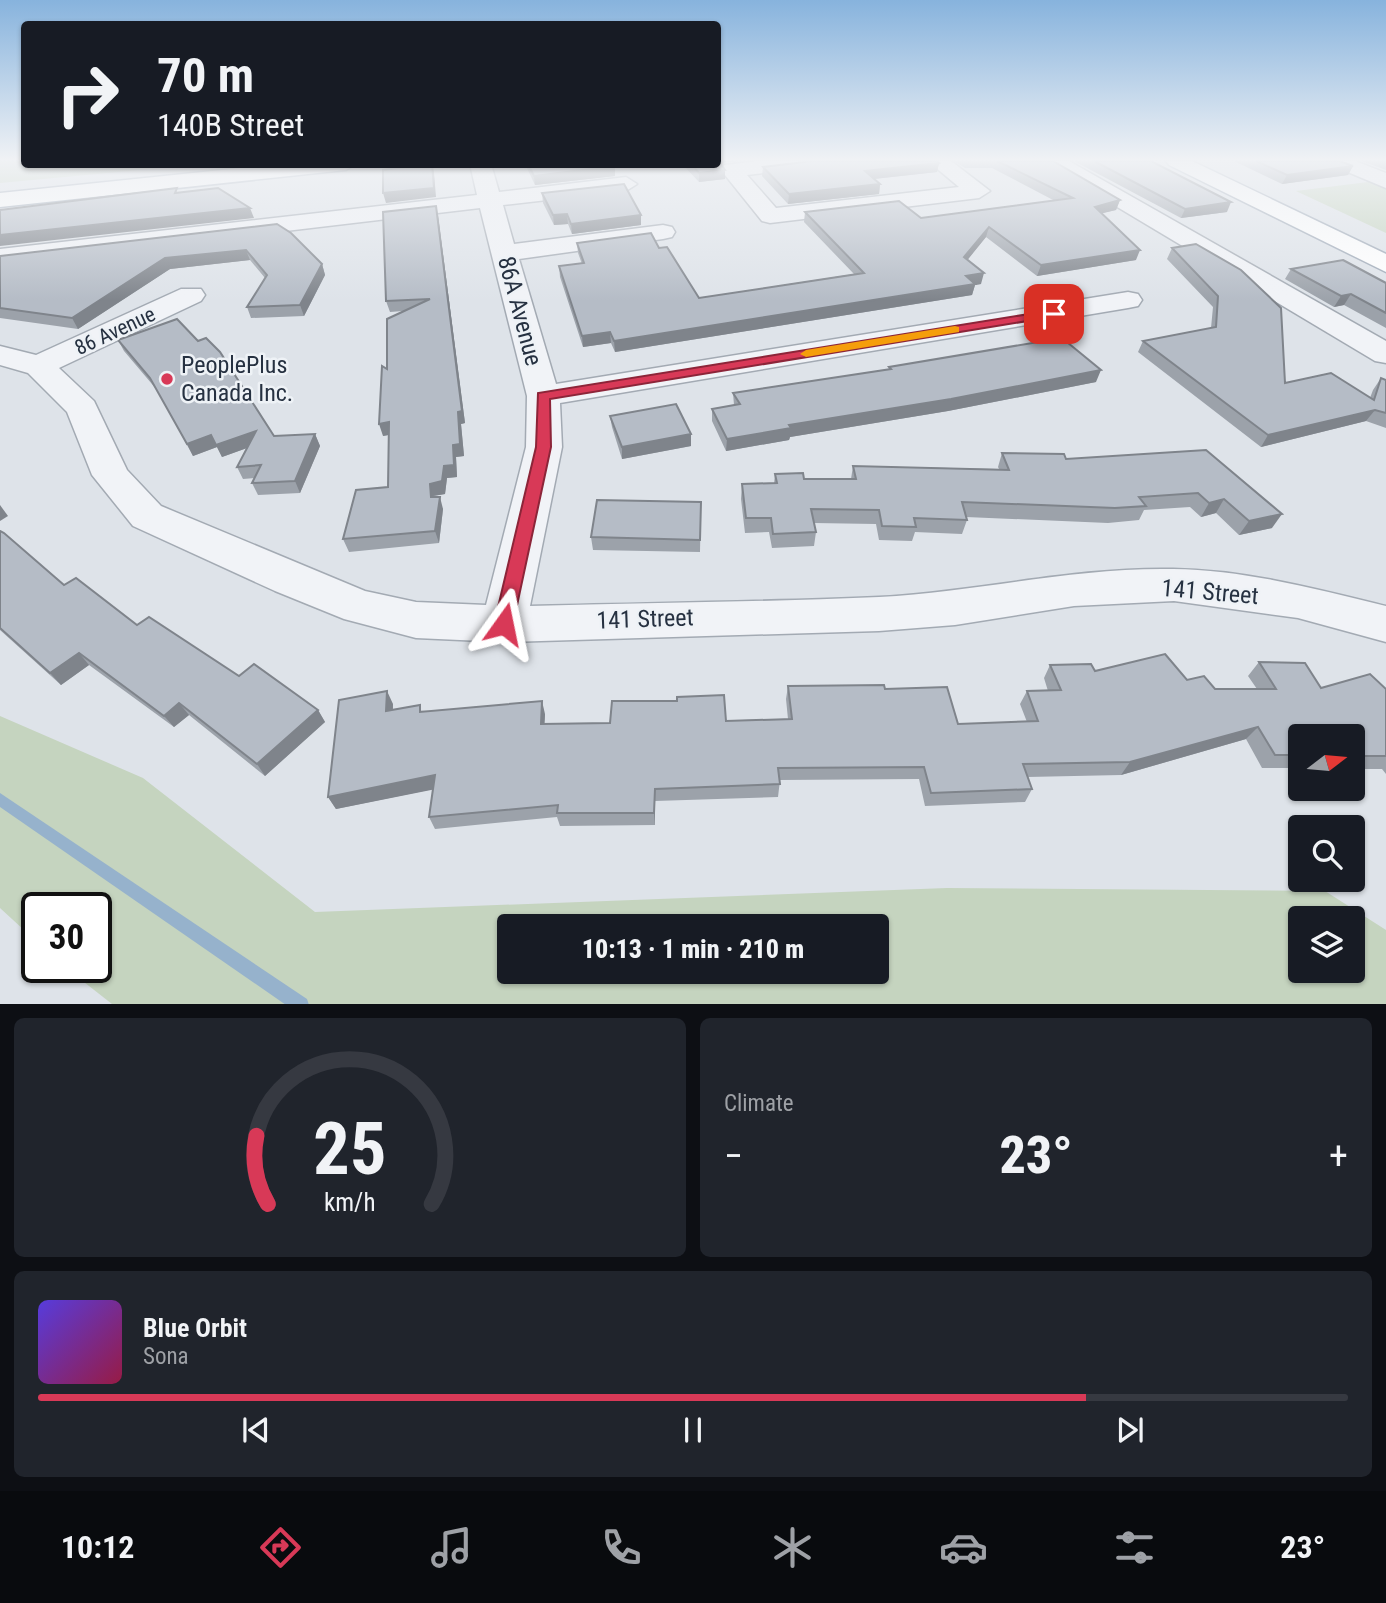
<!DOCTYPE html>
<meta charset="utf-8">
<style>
body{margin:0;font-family:"Roboto Condensed",sans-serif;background:#20242c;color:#f1f3f6;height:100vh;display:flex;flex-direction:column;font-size:26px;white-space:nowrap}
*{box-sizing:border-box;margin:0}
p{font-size:23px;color:#9ea1a6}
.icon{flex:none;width:38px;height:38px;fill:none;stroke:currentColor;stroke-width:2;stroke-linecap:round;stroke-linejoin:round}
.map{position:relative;height:1004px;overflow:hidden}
.sheet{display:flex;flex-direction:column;gap:14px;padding:14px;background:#0d0f14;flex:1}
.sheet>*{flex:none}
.top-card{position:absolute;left:21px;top:21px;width:700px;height:147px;border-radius:7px;box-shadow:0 2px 5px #0004;background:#171b24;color:#f1f3f6;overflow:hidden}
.needle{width:46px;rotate:74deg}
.tools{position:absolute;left:1288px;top:724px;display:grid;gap:14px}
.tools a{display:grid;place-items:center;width:77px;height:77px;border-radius:7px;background:#171b24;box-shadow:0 2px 5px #0004;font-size:35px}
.speed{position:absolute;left:21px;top:892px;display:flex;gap:14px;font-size:35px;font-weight:700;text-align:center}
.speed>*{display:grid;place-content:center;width:91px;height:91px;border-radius:50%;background:#171b24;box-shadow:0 2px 5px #0004;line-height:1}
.speed .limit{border:4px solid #111;border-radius:10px;background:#fff;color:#111}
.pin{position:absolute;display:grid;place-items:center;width:60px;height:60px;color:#fff;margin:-30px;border-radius:14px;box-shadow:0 4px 10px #0006}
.me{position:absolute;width:77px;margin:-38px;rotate:12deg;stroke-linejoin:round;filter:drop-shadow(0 0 5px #0008)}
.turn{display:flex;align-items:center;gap:24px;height:147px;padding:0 21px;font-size:32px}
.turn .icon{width:91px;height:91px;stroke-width:2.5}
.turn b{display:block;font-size:49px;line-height:60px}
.big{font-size:52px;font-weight:800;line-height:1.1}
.sheet .tile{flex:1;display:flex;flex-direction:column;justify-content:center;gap:10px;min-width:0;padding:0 24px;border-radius:10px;background:#20242c}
.sheet .dial{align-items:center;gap:0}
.dial svg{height:182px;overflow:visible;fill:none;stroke:#363941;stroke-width:7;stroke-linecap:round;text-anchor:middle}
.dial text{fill:#f1f3f6;stroke:none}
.song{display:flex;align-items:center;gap:21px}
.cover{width:84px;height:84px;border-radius:10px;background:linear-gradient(135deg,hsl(250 70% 55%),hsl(340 70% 35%))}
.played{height:7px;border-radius:4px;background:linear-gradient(90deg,#d83957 80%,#363941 80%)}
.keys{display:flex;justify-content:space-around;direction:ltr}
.heat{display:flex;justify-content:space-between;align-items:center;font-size:38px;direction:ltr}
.sheet .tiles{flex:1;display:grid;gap:14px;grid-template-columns:1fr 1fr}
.tile:last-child{grid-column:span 2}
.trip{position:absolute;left:497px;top:914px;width:392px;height:70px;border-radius:7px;background:#171b24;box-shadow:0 2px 5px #0004;font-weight:800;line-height:70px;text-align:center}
.tabs{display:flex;height:112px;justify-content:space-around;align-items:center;background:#090b0e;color:#9ea1a6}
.tabs .icon{width:49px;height:49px}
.tabs .selected{color:#d83957}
.tabs b{font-size:32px;color:#f1f3f6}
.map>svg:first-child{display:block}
.green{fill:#c5d4bf;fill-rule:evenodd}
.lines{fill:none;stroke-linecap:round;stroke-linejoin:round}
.stream{fill:#96b2cc;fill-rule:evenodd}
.minor-casing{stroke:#a3aab3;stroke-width:3}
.major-casing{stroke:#9da8b6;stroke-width:3}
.minor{fill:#f1f3f7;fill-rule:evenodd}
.major{fill:#fff;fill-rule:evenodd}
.wall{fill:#9ca2aa}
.shaded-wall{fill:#7f848b}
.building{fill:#b5bcc6;stroke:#7f848b;stroke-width:2}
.route{fill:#d83957;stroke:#8c2539;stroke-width:2}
.slow{fill:#f59e0b}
.poi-dot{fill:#d83957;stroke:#eef2f6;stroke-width:2.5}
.labels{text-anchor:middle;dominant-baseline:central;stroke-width:5;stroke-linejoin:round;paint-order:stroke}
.far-street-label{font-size:21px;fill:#263141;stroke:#eef2f6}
.street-label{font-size:24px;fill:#263141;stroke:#eef2f6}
.poi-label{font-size:24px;fill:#263141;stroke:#eef2f6;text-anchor:start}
</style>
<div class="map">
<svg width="1386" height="1005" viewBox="0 0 1386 1005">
<rect width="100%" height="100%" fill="#dee3e9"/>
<g class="green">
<polygon points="0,161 24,161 24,164 194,165 0,183"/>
<polygon points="1376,181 1386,185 1386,233 1296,191"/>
<path d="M0,716L143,778L315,912L947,888L1325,891L1386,930V1004H112L66,968H96V908H37V942L0,908ZM1300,919H1353V971H1300ZM509,926H877V971H509Z"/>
</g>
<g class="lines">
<polygon class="stream" points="0,793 307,999 309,1005 286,1005 0,807"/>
<g class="minor-casing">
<g id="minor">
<polygon points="759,161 823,161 813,167 747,175 776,208 959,187 928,161 951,161 990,191 979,198 770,223 762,221 721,170 724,165"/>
<polygon points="1044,161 1069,161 1386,341 1386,363 1375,361 1047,165"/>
<polygon points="1328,161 1355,161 1386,173 1386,188 1331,165"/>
<path d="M470,164H491L499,192L626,177L637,184L626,191L503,205L514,244L663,225L672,227L675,232L672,237L663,239L519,259L556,384L1128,292L1138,294L1142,300L1138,306L1128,308L560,403L562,447L530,606C646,603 763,602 879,597C977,592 1074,567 1173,569C1245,570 1317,589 1386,606V642L1298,618L1174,601L1074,606L955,625L879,631L504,642L416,638L344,619L275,591L133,526L92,475L67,412L28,373L0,365V346L36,355L181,289H201L205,295L201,301L59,368L94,401L127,470L161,506L365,591L416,602L486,605L526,447L527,396L480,208L0,265V249L477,195Z"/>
</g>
</g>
<g class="major-casing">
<g id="major">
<polygon points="1166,161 1192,161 1386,254 1386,272 1169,165"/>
<polygon points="280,164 356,164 346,170 0,207 0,193"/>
</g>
</g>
<use href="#minor" class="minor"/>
<use href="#major" class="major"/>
</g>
<g class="wall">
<polygon points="718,161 738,161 724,162 722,165 725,179 699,182 682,164 718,164"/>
<polygon points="954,161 1053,161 1120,200 1116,210 1102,213 1136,260 1037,276 986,237 967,260 981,284 975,285 972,295 615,352 611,343 583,347 560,277 559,266 582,264 578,253 577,243 659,248 699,298 854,274 804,222 805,212 921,218 1055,201 992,168 965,168"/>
<polygon points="1074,161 1151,161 1227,212 1181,218"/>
<polygon points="1234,161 1340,161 1353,166 1348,175 1282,184"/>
<polygon points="1362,161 1386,161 1386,170"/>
<polygon points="939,163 937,172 874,179 880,184 879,194 788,204 762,176 763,167"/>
<polygon points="525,164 614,164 615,176 535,185"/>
<polygon points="542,193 641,215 641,225 572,234 568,224 554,225 543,203"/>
<polygon points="438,216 465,423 461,424 464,456 456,457 457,477 447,478 445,494 433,496 443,509 439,543 349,552 343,539 388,487 389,435 383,436 387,369 403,311 390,312 386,301"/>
<polygon points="277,224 322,264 325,275 304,316 251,318 247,307 265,278 250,260 170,269 78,329 0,318 0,256"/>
<polygon points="1196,244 1285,383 1370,398 1373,390 1381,378 1386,380 1386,428 1366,421 1261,447 1138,352 1143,341 1211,328 1213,307 1167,259 1172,248"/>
<polygon points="1291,269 1386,283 1386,328 1344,305 1334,307 1285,279"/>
<polygon points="118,340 274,436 315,434 320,446 300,493 258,495 252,483 255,478 243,479 237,467 247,448 222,457 217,447 193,456 157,390 124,351"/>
<polygon points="889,367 1096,382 948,411 790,437 789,440 726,451 712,421 712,409 734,405 733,393 888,370"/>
<polygon points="610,416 691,446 622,459 612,427"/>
<polygon points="1206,450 1272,528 1239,535 1216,513 1201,517 1190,507 1144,510 1139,520 1108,523 966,517 967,520 962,534 915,532 912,541 879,540 876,524 814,523 816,532 814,546 772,548 769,532 745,533 741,499 742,484 774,484 775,474 804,479 851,479 853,466 999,469 998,467 1002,453 1066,459"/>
<polygon points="701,502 700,552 593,550 591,537"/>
<polygon points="0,531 64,585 137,625 239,676 318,710 325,722 265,776 189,715 174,727 89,665 61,685 0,630"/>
<polygon points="1259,662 1321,688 1386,689 1386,774 1382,769 1353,769 1353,737 1300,737 1300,768 1262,768 1246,739 1121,775 1027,777 1032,789 1025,802 925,806 919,779 780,780 778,797 655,801 655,825 560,826 557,817 435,829 429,817 433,789 336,809 328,797 393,704 393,710 545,714 544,724 610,723 788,719 786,699 788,686 885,689 958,724 1027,722 1020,704 1027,691 1048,691 1044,678 1050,665 1095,671 1187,680 1215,689 1257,689 1248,676"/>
</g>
<g class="shaded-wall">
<polygon points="719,161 738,161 724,162 718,170"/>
<polygon points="939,163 937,172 864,180 865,171"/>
<polygon points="432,164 434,173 436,197 386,203 383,193"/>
<polygon points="615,166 615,176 535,185 534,176"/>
<polygon points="1353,166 1348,175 1282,184 1287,175"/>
<polygon points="725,170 725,179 699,182 699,173"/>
<polygon points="880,184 879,194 788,204 789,194"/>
<polygon points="1120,200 1116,210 1091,216 1095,207"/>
<polygon points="1231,202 1227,212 1181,218 1185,209"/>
<polygon points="436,206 438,216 465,423 461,424 464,456 456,457 457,477 447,478 445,494 433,496 434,509 431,497 430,484 444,466 453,445"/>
<polygon points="250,208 254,218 0,246 0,235"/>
<polygon points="567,214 568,224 554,225 553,215"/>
<polygon points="641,215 641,225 572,234 571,224"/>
<polygon points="989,227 986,237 961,268 964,257"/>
<polygon points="246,250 250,260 170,269 78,329 72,318 165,258"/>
<polygon points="1140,250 1136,260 1037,276 1041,265"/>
<polygon points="322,264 325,275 304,316 300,305"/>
<polygon points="984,273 981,284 975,285 972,295 615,352 614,341 966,276"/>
<polygon points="1351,294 1344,305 1334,307 1341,296"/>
<polygon points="610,332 611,343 583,347 582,336"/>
<polygon points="1101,370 1096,382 948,411 790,437 789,440 726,451 727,439 789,425"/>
<polygon points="1375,410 1366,421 1261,447 1268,435"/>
<polygon points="389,422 393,434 383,436 379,424"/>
<polygon points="256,431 261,443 222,457 217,447 193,456 187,444 211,435"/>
<polygon points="315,434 320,446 300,493 295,481"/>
<polygon points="691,434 691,446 622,459 622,447"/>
<polygon points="440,497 443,509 439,543 435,531"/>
<polygon points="1224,499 1216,513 1201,517 1209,503"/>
<polygon points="0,505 8,516 0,521"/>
<polygon points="1282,514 1272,528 1239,535 1249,521"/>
<polygon points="79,653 89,665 61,685 50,673"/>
<polygon points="387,691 393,704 392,724 386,711"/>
<polygon points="542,701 545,714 544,737 541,724"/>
<polygon points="179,703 189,715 174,727 164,716"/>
<polygon points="318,710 325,722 265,776 257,764"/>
<polygon points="1258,727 1246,739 1121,775 1130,762"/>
<polygon points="435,775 441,788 336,809 328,797"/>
<polygon points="655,789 655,825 654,813"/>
</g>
<g class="building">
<polygon points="719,161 725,170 699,173 691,164 718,164 718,161"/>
<polygon points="812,161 937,161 939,163 865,171 880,184 789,194 763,167"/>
<polygon points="997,161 1053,161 1120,200 1095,207 1140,250 1041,265 989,227 964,257 984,273 966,276 975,284 614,341 610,332 582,336 559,266 584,263 577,243 651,233 659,248 667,247 699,298 864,273 805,212 899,201 921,218 1073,198"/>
<polygon points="1094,161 1151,161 1231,202 1185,209"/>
<polygon points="1256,161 1340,161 1353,166 1287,175"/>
<polygon points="428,164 432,164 434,188 383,193 383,170"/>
<polygon points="528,164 614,164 615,166 534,176"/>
<polygon points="624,184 641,215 571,224 567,214 553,215 542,193"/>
<polygon points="177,188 175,193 218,188 250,208 0,235 0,210"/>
<polygon points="436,206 462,411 458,412 460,444 453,445 454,465 444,466 442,481 430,484 431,497 440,497 435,531 343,539 356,490 388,487 389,422 379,424 382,366 387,369 387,319 430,299 386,301 383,212"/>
<polygon points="277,224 291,233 322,264 300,305 247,307 267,275 246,250 165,258 72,318 0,308 0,256"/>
<polygon points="1196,244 1241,270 1281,308 1285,383 1331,373 1374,400 1381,378 1386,380 1386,413 1375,410 1268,435 1143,341 1216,327 1218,296 1172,248"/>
<polygon points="1343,260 1386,283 1386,313 1351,294 1341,296 1291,269"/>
<polygon points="177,319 198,341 206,338 220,352 274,436 315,434 295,481 252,483 261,465 237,467 256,431 216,445 211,435 187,444 150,378 118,340"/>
<polygon points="1062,338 1101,370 951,399 789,425 791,428 727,439 712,409 740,404 733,393 891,369 889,367"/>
<polygon points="676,404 691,434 622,447 610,416"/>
<polygon points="1206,450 1282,514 1249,521 1224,499 1209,503 1198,493 1139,497 1146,506 1115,508 962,502 967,520 914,518 916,527 882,526 879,510 811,509 816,532 773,534 771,518 746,518 742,484 777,483 775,474 803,473 804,479 856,479 853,466 1009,470 1002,453 1064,454 1066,459"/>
<polygon points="597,500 701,502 700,540 591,537"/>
<polygon points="0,531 4,533 64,585 76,578 137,625 149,617 239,676 254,664 318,710 257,764 179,703 164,716 79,653 50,673 0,628"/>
<polygon points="1165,654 1187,680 1204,676 1215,689 1276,689 1259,662 1305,663 1321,688 1370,674 1386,689 1386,756 1353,756 1353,737 1300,737 1300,755 1275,755 1258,727 1130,762 1023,764 1032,789 931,793 924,767 778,768 780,784 655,789 654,813 557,813 558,805 429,817 435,775 328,797 339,700 387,691 386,711 420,705 420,712 542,701 541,724 610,723 612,701 677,701 677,697 724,695 726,721 792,719 788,686 884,685 885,689 947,687 958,724 1038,721 1027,691 1061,690 1050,665 1091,664 1095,671"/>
</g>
<linearGradient id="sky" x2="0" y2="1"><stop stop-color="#87b3dd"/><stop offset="0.53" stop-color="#f0f2f5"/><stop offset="1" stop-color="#f0f2f5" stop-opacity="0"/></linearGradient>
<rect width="1386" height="301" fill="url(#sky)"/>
<polygon class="route" points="1054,310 1060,314 1058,316 550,399 551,447 513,624 510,629 497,629 494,624 536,447 538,393"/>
<polygon class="slow" points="955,326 959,327 959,332 806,357 800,354 806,350"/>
<circle class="poi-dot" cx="167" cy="379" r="7"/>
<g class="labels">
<g class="far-street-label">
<text transform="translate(115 331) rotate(-25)">86 Avenue</text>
</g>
<g class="street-label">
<text transform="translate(520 311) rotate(75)">86A Avenue</text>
<text transform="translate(1210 592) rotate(5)">141 Street</text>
<text transform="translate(645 619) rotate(-2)">141 Street</text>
</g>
<g class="poi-label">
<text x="181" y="365">PeoplePlus<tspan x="181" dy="28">Canada Inc.</tspan></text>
</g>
</g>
</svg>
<div class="tools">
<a><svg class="needle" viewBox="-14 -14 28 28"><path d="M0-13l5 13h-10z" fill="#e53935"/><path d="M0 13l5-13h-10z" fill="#9ea1a6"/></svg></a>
<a><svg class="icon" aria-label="search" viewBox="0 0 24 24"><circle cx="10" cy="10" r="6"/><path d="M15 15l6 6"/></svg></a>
<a><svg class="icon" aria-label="layers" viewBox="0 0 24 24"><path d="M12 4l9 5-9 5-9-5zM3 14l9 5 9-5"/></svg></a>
</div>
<div class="speed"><div class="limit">30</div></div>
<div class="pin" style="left:1054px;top:314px;background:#d93025"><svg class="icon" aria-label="arrive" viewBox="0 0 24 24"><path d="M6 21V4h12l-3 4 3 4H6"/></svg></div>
<svg class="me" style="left:504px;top:624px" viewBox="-20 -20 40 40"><path d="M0-17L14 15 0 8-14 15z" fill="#d83957" stroke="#fff" stroke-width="4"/></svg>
<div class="trip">10:13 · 1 min · 210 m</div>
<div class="top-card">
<div class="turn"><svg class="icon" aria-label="right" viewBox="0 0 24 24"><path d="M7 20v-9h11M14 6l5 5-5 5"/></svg><div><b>70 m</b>140B Street</div></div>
</div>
</div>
<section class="sheet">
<div class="tiles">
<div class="tile dial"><svg viewBox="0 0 100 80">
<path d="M14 69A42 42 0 1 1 86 69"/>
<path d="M14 69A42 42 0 0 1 9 39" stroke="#d83957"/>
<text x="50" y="56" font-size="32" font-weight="700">25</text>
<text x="50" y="72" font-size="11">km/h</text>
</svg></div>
<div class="tile"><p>Climate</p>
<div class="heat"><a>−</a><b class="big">23°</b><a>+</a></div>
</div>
<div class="tile">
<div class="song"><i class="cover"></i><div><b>Blue Orbit</b><p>Sona</p></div></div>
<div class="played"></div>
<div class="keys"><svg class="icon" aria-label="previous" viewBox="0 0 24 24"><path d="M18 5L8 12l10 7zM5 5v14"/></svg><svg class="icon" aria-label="pause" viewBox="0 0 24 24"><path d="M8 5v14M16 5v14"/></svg><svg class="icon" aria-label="next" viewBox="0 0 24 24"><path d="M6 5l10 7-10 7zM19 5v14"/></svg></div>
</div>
</div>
</section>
<nav class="tabs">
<b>10:12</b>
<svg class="icon selected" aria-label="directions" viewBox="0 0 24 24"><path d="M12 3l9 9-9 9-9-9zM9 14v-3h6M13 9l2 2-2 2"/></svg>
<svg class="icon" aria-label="music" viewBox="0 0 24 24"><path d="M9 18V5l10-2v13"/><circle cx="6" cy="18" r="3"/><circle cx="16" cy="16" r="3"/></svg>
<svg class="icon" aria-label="phone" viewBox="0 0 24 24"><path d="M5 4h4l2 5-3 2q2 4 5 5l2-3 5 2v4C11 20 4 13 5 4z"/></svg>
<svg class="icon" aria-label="climate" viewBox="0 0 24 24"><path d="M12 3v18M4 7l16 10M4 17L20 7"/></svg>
<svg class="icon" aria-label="car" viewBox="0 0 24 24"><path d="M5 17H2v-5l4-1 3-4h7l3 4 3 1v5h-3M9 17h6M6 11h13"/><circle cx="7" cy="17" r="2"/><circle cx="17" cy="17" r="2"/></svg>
<svg class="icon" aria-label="filters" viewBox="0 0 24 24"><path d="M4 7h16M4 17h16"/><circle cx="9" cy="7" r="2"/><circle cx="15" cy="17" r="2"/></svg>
<b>23°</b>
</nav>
